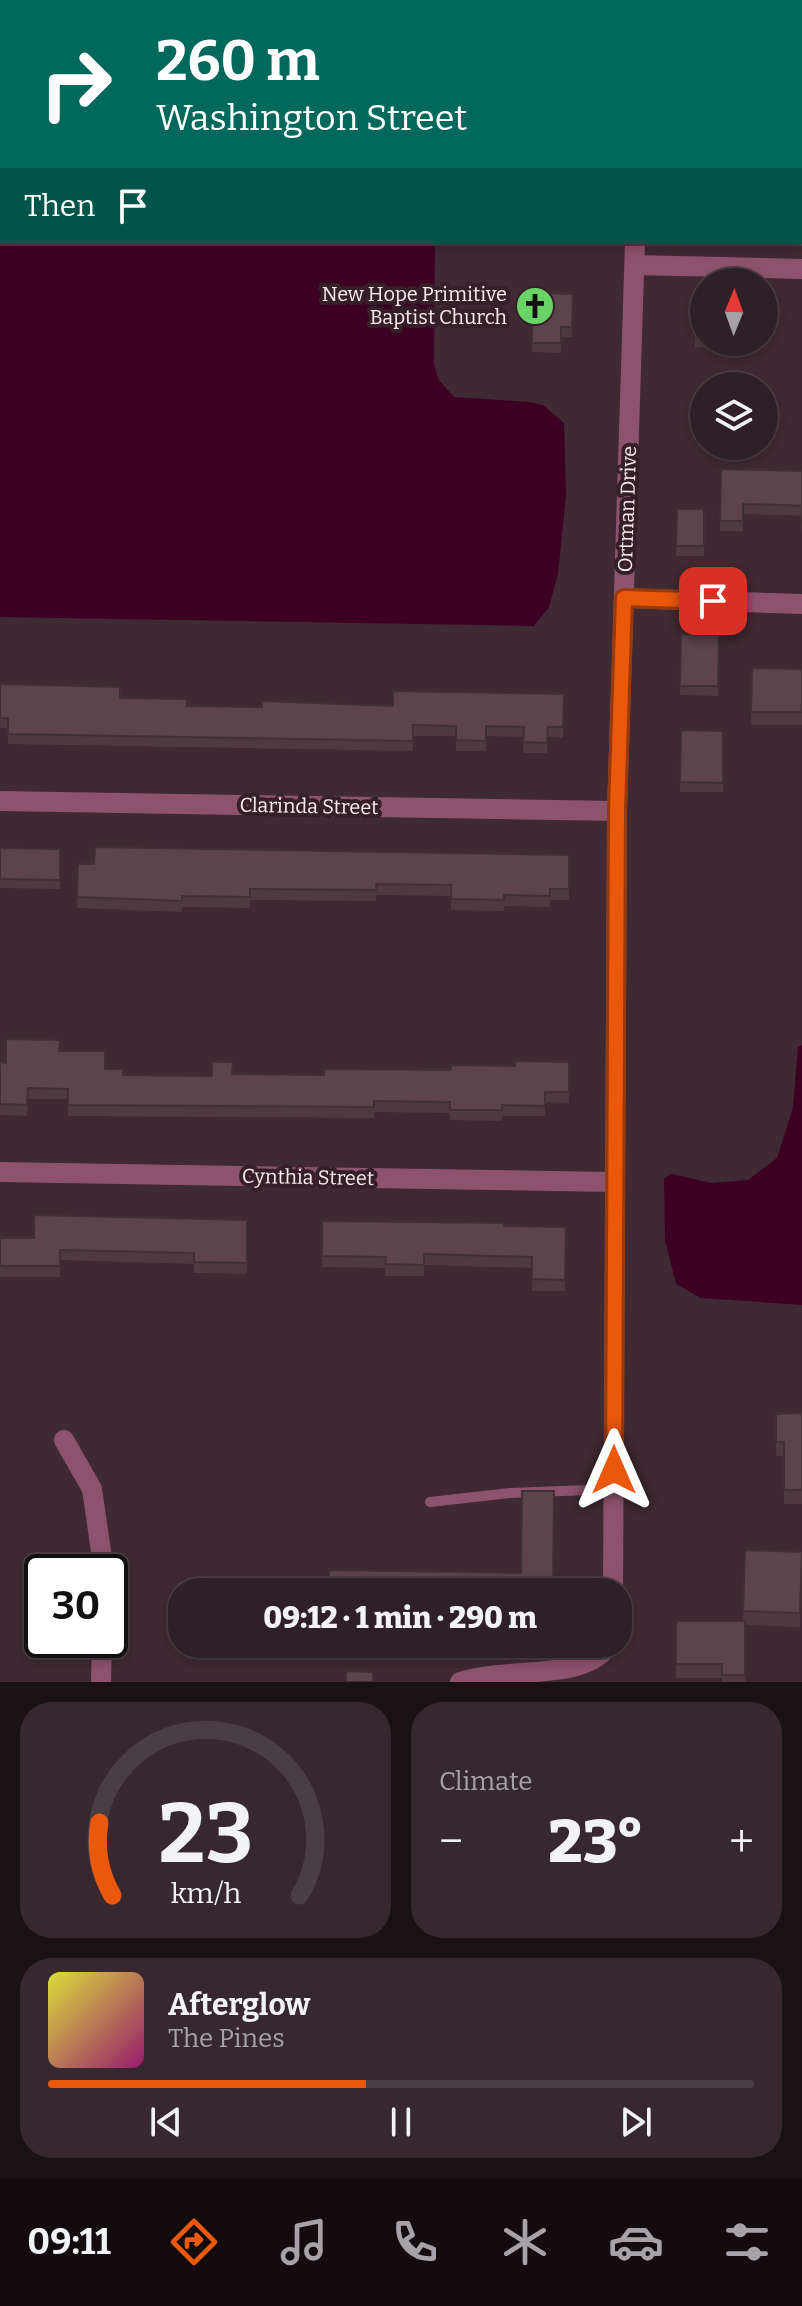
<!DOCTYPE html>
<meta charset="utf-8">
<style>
body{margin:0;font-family:Bitter,serif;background:#37272e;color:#f1f3f6;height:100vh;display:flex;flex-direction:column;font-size:30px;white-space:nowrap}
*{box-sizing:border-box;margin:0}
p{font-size:26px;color:#a7a2a7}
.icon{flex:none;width:44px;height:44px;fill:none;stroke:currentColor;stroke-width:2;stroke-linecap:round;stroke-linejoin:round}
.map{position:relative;height:1682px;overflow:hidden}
.drawer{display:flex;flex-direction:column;gap:20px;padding:20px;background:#1a1115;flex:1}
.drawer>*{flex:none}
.guide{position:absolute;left:0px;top:0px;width:802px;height:244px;box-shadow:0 4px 12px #0003,0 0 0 2px #4a3d43;background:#00695c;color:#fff;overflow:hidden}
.needle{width:52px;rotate:1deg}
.fabs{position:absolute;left:690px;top:268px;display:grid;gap:16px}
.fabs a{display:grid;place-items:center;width:88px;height:88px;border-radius:50%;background:#2f1f26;box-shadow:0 4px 12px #0003,0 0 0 2px #4a3d43;font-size:40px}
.speed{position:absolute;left:24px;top:1554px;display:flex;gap:16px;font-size:40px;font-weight:700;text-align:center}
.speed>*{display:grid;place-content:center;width:104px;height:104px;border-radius:50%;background:#2f1f26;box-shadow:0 4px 12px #0003,0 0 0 2px #4a3d43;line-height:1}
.speed .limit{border:4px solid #111;border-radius:12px;background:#fff;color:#111}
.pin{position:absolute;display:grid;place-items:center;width:68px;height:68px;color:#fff;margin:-34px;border-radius:16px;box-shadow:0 4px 12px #0006}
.me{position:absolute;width:88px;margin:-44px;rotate:0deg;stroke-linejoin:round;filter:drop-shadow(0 0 6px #0008)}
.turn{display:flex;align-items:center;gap:28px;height:168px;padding:0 24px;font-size:36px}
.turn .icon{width:104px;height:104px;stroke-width:2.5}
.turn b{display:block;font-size:56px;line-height:68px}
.then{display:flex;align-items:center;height:76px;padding:0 24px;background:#0003;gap:16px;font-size:30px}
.big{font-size:60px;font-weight:800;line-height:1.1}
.drawer .card{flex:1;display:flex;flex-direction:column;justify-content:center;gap:12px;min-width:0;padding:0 28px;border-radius:32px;background:#37272e}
.drawer .dial{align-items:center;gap:0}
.dial svg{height:208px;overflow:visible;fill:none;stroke:#4a3d43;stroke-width:7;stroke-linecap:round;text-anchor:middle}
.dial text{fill:#f1f3f6;stroke:none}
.song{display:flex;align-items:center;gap:24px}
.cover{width:96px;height:96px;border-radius:12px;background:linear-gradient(135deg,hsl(60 70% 55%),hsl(320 70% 35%))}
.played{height:8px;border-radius:4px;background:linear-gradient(90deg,#ea580c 45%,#4a3d43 45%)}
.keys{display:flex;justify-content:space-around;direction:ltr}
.heat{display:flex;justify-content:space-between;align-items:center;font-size:44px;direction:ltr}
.drawer .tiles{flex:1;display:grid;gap:20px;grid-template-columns:1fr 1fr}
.card:last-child{grid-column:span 2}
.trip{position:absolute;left:168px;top:1578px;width:464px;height:80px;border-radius:32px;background:#2f1f26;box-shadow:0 4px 12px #0003,0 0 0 2px #4a3d43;font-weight:800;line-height:80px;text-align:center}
.tabs{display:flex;height:128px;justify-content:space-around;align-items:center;background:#130c0f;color:#a7a2a7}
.tabs .icon{width:56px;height:56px}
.tabs .on{color:#ea580c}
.tabs b{font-size:36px;color:#f1f3f6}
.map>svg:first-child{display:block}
.water{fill:#3d0022}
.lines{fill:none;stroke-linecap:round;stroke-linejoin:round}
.service{stroke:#8d536c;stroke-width:10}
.minor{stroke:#8d536c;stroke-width:20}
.wall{fill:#4f3a42}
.building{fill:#5c444d;stroke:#403036;stroke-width:2}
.route-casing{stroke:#983908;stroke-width:20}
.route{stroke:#ea580c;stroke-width:14}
.labels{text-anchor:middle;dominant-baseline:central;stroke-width:8;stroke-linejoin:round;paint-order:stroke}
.poi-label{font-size:20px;fill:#fbecf1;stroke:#351f28;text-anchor:end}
.street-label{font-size:20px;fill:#fbecf1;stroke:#351f28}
</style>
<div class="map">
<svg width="802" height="1682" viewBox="0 0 802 1682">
<rect width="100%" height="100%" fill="#3f2932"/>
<g class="water">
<polygon points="0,151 2,242 435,242 434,364 438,379 454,397 529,402 543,405 564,423 566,496 558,574 549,607 534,626 0,617"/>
<polygon points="802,1045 802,1305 701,1298 676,1284 665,1240 664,1178 672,1174 711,1183 748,1180 777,1158 793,1108 798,1047"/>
</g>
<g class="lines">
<g class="service">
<polyline points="321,0 339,2"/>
<polyline points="430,1502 510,1493 614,1489"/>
</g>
<g class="minor">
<polyline points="636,0 636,2"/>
<polyline points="635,265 802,269"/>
<polyline points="624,598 802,604"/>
<polyline points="0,801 617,811"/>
<polyline points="0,1172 615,1182"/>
<polyline points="64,1440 92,1489 104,1572"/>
<polyline points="613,1592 617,811 635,242"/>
<polyline points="101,1682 102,1640"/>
<path d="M460,1682C510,1666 587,1682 609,1644"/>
</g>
</g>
<g class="wall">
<polygon points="0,0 2,2 2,110 0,110"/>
<rect x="800" y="132" width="2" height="56"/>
<polygon points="533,293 573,294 572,337 561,337 561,353 532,352"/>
<polygon points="695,314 704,314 704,342 732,342 732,348 695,347"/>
<polygon points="721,469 802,471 802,534 801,516 785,515 743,514 743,531 720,531"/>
<polygon points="677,509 704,509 704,556 676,556"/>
<polygon points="681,634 719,635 718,696 680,695"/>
<polygon points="752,668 802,669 802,725 751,725"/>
<polygon points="0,684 187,706 262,707 393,706 564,694 563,738 548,737 547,753 523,753 524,737 486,736 486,751 456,751 456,736 413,736 413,751 8,744 8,728 0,728"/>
<polygon points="681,730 723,731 723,792 680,792"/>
<polygon points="0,848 60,849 60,889 0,888"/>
<polygon points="569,855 569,900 550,900 550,907 504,906 504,911 451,910 451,896 376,895 376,901 250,900 250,908 182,907 182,912 77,908 78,864"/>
<polygon points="60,1051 105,1069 123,1075 212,1076 232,1074 324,1075 451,1070 569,1062 569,1103 545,1102 545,1116 502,1116 502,1121 450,1120 450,1113 374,1112 374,1118 68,1116 68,1099 28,1099 27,1116 0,1115 0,1062 6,1063"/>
<polygon points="247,1220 247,1274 194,1273 194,1264 60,1260 60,1277 0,1277 0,1238 34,1238"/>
<polygon points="322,1221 566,1227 565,1291 532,1291 532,1268 424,1265 424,1276 385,1276 385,1268 322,1267"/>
<polygon points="802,1413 802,1504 784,1504 784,1456 776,1456 776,1414"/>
<polygon points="745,1550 802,1552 800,1627 745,1625 745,1682 722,1682 722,1678 676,1678 676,1621 743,1621"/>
<rect x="521" y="1644" width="32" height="1"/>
</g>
<g class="building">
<polygon points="0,0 37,0 37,2 2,2 2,92 0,92"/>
<rect x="800" y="132" width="2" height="42"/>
<polygon points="533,293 573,294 572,327 561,327 561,343 532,343"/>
<rect x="695" y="314" width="9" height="23"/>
<polygon points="721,469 802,471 802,524 802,506 785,505 743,504 743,521 720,521"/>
<polygon points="677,509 704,509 704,546 676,546"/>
<polygon points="681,634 719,635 718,686 680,686"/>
<polygon points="752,668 802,669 802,712 751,712"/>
<polygon points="0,684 120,687 120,698 187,699 187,706 262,707 262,701 393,706 393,691 564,694 563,727 548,727 547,743 523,742 524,727 486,726 486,741 456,740 456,726 413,725 413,741 8,734 8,718 0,718"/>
<polygon points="681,730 723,731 723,783 680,782"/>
<polygon points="95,847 569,855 569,889 550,889 550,896 504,895 504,900 451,899 451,885 376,884 376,890 250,889 250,897 182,896 182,901 77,897 78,864 94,864"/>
<polygon points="0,848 60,849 60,880 0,879"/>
<polygon points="6,1039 60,1040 59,1051 105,1051 105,1069 123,1069 123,1075 212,1076 212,1062 233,1062 232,1074 324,1075 324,1069 451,1070 451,1065 515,1066 515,1061 569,1062 569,1092 545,1092 545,1106 502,1105 502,1110 450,1110 450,1102 374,1101 374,1107 68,1105 68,1089 28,1088 27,1105 0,1104 0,1062 6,1063"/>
<polygon points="34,1215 247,1220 247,1263 194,1262 194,1253 60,1250 60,1266 0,1266 0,1238 34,1238"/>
<polygon points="322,1221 504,1223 504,1226 566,1227 565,1280 532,1279 532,1257 424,1254 424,1265 385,1264 386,1257 322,1256"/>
<polygon points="802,1413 802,1490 784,1490 784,1442 776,1442 776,1414"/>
<polygon points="522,1491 554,1491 553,1592 329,1592 329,1570 521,1573"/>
<polygon points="745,1550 802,1552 800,1613 743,1611"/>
<polygon points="676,1621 745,1621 745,1675 722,1675 722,1664 676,1664"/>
<polygon points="346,1671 373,1672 373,1682 346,1682"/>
</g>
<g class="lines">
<g class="route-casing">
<polyline id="route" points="614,1470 617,811 624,598 713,601"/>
</g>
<use href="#route" class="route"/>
</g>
<defs>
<g id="church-disc" transform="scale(2)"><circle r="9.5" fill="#68d465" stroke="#351f28"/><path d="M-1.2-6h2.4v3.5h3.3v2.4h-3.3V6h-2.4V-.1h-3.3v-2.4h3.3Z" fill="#111"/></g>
</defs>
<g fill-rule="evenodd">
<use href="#church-disc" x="535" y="306"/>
</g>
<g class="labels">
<g class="poi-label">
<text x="507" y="294">New Hope Primitive<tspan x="507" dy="23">Baptist Church</tspan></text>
</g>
<g class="street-label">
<text transform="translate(627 509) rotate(-88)">Ortman Drive</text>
<text transform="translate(309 806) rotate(1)">Clarinda Street</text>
<text transform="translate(308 1177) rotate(1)">Cynthia Street</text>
</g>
</g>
</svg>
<div class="fabs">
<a><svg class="needle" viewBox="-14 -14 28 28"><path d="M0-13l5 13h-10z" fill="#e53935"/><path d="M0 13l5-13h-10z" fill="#a7a2a7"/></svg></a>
<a><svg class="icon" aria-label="layers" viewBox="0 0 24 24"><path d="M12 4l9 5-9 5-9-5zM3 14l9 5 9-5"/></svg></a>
</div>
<div class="speed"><div class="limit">30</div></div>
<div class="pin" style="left:713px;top:601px;background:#d93025"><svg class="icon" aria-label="arrive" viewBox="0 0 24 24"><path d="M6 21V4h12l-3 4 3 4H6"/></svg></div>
<svg class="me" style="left:614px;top:1470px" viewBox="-20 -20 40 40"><path d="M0-17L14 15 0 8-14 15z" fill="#ea580c" stroke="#fff" stroke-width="4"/></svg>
<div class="trip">09:12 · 1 min · 290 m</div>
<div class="guide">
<div class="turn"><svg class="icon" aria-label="right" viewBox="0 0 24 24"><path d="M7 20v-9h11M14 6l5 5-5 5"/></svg><div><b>260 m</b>Washington Street</div></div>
<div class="then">Then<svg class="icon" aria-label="arrive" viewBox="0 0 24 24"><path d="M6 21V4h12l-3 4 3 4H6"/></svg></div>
</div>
</div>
<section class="drawer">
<div class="tiles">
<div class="card dial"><svg viewBox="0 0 100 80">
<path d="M14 69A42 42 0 1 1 86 69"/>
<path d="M14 69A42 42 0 0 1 9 41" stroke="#ea580c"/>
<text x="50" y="56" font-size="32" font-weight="700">23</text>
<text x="50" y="72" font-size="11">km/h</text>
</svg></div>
<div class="card"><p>Climate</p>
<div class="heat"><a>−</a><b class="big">23°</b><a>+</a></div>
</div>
<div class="card">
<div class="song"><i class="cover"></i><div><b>Afterglow</b><p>The Pines</p></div></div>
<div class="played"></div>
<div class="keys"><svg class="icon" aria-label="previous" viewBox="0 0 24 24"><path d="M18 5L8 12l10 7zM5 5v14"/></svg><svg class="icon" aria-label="pause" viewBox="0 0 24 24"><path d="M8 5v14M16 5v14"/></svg><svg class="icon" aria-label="next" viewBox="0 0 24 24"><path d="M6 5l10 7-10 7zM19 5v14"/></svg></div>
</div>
</div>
</section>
<nav class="tabs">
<b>09:11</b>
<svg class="icon on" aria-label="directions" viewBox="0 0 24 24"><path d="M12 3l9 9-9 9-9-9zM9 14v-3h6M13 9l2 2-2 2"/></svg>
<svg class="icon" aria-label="music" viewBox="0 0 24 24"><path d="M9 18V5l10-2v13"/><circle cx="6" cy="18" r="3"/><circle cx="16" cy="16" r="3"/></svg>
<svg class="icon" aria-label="phone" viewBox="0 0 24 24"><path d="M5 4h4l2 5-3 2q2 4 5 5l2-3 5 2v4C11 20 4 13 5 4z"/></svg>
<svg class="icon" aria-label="climate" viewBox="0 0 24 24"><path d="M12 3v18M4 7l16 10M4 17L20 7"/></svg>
<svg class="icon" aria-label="car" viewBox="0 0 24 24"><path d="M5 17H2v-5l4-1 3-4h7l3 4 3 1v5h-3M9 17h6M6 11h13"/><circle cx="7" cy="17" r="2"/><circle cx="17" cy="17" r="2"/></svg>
<svg class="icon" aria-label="filters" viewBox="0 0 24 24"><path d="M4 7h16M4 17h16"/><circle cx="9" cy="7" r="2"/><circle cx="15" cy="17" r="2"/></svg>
</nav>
